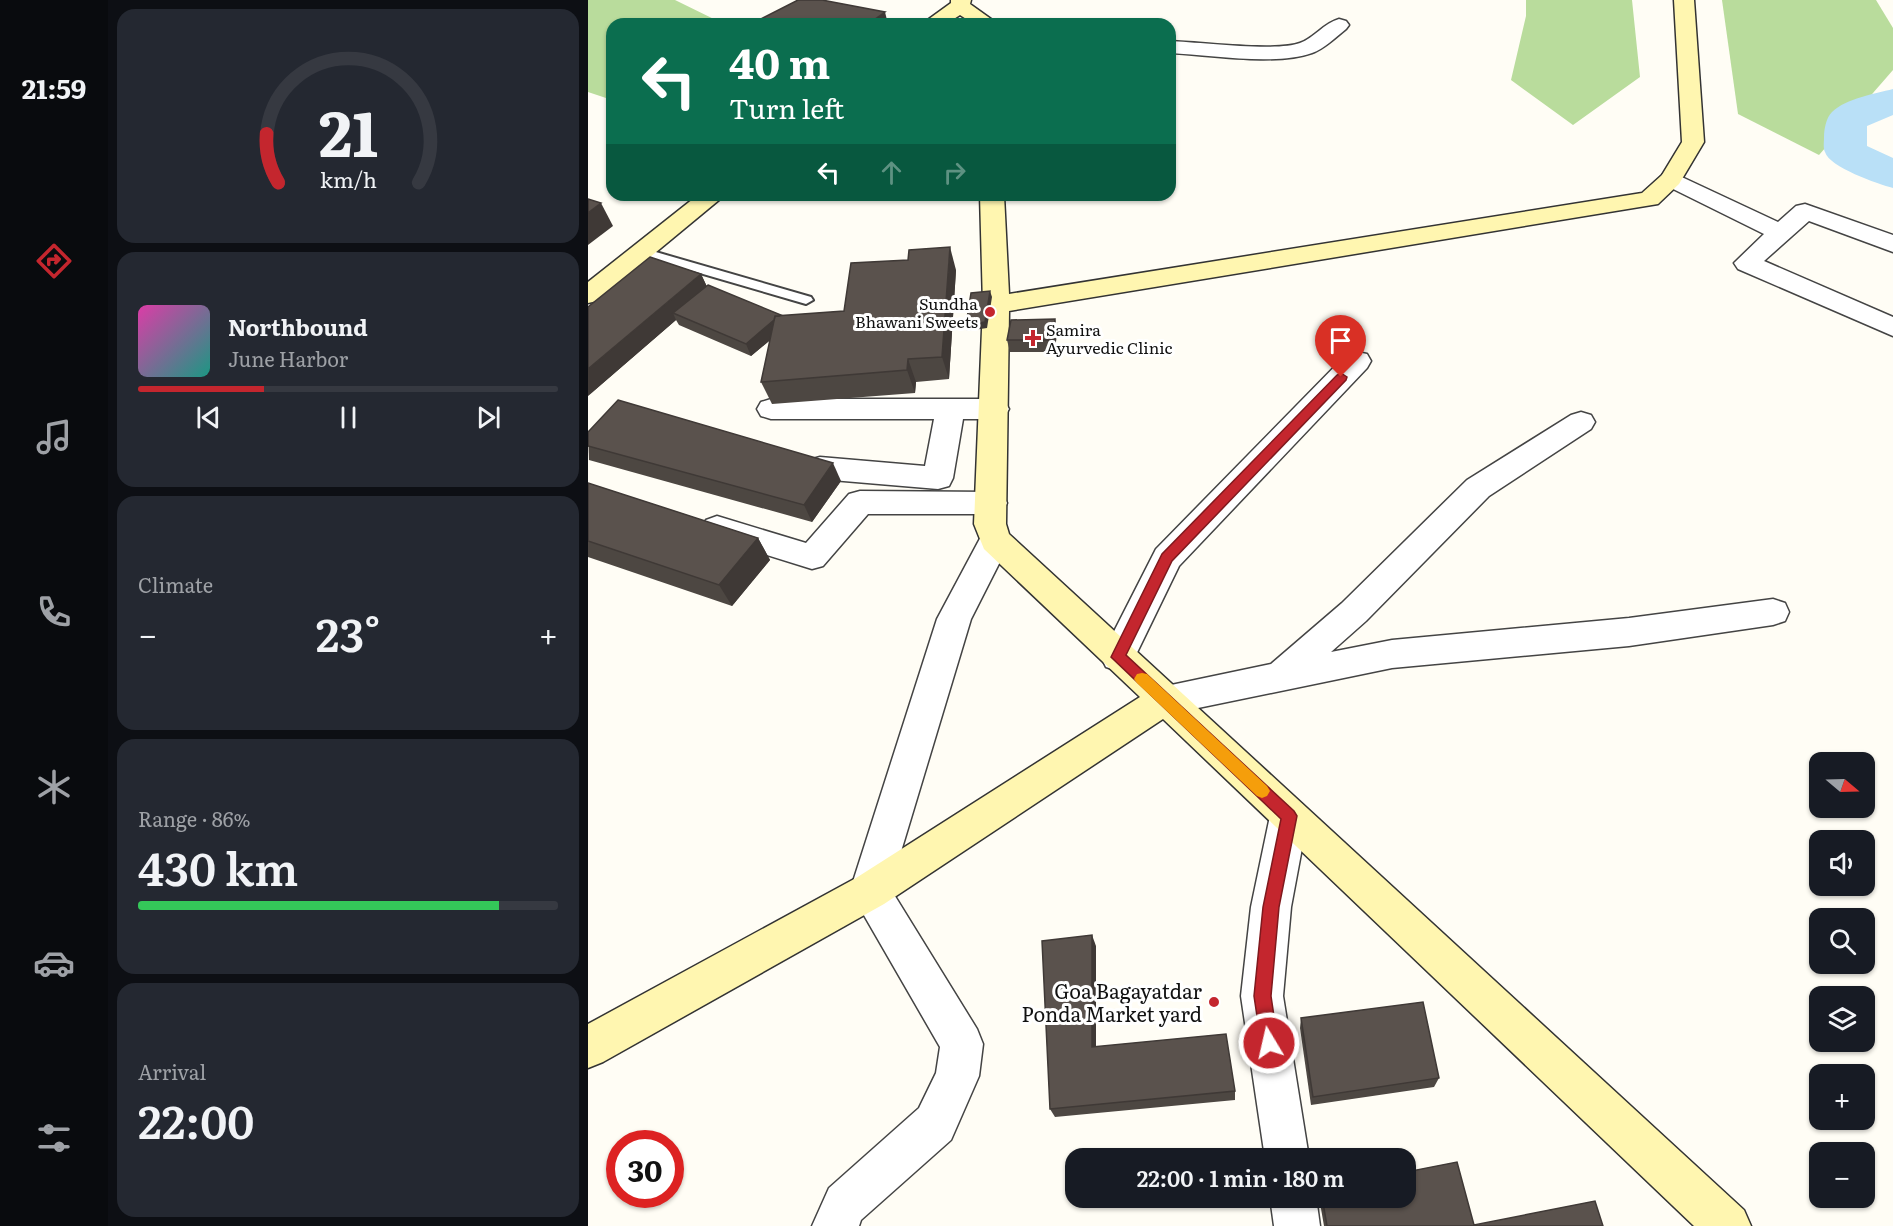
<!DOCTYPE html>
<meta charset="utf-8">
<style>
body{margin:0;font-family:Literata,serif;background:#242831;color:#f1f3f6;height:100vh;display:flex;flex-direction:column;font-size:22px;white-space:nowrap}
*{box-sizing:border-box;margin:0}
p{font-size:20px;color:#9ea1a6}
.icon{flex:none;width:33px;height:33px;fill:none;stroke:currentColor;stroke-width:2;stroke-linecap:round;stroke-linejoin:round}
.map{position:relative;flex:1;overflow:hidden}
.details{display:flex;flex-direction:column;gap:9px;padding:9px;background:#0d0f14;width:480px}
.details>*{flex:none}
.hud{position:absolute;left:18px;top:18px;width:570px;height:183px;border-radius:18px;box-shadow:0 2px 4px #0004;background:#0b6e4f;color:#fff;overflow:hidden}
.needle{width:39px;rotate:109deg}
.controls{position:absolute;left:1221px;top:752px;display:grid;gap:12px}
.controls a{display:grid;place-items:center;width:66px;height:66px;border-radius:12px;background:#171b24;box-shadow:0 2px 4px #0004;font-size:30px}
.speed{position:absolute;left:18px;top:1130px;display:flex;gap:12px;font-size:30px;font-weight:700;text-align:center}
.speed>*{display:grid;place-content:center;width:78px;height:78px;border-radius:50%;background:#171b24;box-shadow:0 2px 4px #0004;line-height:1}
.speed .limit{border:9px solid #d22;background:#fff;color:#111}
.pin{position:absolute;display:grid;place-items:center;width:51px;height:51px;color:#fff;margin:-62px -26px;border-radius:50% 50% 50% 0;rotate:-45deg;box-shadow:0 0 6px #0007}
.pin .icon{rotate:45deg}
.me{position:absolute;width:66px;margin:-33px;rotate:351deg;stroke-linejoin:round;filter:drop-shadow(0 0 4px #0008)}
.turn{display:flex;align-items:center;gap:21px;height:126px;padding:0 24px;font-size:27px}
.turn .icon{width:78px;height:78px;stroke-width:2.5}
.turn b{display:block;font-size:42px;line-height:51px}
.lanes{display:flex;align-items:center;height:57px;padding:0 24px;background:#0003;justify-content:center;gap:30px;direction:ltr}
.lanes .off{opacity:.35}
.big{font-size:45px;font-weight:600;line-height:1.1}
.details .tile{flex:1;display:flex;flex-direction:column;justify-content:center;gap:9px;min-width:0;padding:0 21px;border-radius:18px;background:#242831}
.details .dial{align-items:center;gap:0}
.dial svg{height:156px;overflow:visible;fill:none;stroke:#363941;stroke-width:7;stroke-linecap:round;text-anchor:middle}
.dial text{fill:#f1f3f6;stroke:none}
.song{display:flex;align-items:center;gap:18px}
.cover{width:72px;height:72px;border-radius:9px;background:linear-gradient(135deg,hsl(320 70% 55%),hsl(170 70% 35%))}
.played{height:6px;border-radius:3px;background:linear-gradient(90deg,#c4262e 30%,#363941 30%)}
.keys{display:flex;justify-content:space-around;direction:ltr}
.heat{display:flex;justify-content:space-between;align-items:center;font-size:33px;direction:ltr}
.charge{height:9px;border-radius:4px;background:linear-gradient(90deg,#34c759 86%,#363941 0)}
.trip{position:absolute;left:477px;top:1148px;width:351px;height:60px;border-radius:18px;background:#171b24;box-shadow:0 2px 4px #0004;font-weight:600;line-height:60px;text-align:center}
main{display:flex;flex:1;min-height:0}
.tab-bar{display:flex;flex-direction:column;width:108px;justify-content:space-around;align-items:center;background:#090b0e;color:#9ea1a6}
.tab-bar .icon{width:42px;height:42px}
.tab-bar .current{color:#c4262e}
.tab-bar b{font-size:27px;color:#f1f3f6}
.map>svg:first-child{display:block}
.forest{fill:#b9dc9c}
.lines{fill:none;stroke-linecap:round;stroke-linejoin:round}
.river{fill:#b9e0f7;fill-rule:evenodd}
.lane-casing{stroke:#444;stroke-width:4}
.street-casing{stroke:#444;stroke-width:3}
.secondary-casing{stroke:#333;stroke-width:3}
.lane{fill:#fff;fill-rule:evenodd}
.street{fill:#fff;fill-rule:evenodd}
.secondary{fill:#fff6b0;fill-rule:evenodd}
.wall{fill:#4d4742}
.shaded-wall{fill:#3f3936}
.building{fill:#5a524d;stroke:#3f3936;stroke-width:1.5}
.route{fill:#c4262e;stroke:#7f191e;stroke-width:1.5}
.slow{fill:#f59e0b}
.poi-dot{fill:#c4262e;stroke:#fff;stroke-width:2}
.labels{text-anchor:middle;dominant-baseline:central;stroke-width:6;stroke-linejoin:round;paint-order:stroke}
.poi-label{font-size:16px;fill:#111;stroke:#fff;text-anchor:end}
.near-poi-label{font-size:20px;fill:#111;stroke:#fff;text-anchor:end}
</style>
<main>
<nav class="tab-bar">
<b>21:59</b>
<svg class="icon current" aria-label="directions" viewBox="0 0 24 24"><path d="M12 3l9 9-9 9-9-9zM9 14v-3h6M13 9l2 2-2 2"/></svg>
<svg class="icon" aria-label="music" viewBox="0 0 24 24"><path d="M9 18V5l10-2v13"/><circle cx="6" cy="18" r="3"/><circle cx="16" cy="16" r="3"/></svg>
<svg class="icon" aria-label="phone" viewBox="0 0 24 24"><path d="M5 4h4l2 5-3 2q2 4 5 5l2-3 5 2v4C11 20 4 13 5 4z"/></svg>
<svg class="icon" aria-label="climate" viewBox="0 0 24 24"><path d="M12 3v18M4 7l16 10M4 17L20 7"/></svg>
<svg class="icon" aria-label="car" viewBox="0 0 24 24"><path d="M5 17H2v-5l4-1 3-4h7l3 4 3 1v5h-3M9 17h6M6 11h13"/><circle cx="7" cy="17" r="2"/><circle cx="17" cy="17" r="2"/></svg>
<svg class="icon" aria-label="filters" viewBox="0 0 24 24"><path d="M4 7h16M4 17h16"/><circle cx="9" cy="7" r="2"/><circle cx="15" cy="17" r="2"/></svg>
</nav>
<section class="details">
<div class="tile dial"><svg viewBox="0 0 100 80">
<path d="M14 69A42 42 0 1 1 86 69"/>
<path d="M14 69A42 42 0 0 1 8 44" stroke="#c4262e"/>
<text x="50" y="56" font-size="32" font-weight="700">21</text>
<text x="50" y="72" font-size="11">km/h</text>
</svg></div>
<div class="tile">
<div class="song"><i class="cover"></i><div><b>Northbound</b><p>June Harbor</p></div></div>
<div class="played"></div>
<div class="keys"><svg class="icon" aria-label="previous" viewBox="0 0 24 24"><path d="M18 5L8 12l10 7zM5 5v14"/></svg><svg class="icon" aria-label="pause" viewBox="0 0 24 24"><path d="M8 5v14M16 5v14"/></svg><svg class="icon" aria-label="next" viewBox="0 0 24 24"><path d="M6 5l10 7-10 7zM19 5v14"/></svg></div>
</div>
<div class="tile"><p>Climate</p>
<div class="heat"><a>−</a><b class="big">23°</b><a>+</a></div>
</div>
<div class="tile"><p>Range · 86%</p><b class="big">430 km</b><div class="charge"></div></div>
<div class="tile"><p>Arrival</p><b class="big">22:00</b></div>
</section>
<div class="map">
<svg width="1305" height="1226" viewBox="0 0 1305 1226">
<rect width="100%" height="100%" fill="#fffdf5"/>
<g class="forest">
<polygon points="0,0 87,0 136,24 24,24 24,100 0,92"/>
<polygon points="938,0 1044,0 1052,77 985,125 923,80 938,16"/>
<polygon points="1134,0 1288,0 1305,28 1305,70 1231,155 1150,114"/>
</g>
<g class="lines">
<path class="river" d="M1305,89V115L1279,126V146L1305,158V188C1290,184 1241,167 1237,152C1235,148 1236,142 1236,138C1236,129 1238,118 1244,112C1259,98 1286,94 1305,89Z"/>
<g class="lane-casing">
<polygon id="lane" points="54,248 223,297 225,300 218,304 50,255 48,252"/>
</g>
<g class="street-casing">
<g id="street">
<path d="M751,19L758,21L761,25L758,29C748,37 736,49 724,53C687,66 622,55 582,53V41C610,42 689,52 712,43C726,38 736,23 751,19Z"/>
<polygon points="1083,172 1190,222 1208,206 1217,204 1305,235 1305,252 1221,221 1176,261 1305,317 1305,336 1150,269 1146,263 1176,234 1075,184 1071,179 1075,174"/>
<polygon points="769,352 779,354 783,361 779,368 591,566 542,667 530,671 518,667 513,657 568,549 759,354"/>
<polygon points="183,399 407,399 417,402 421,409 417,416 407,419 375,419 365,478 361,486 350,489 232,479 221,476 217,468 221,460 232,457 337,466 346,419 183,419 173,416 169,409 173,402"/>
<polygon points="993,412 1003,415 1007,422 1003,429 901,496 778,621 743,652 804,640 1041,618 1185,599 1197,603 1201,612 1197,621 1185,625 1041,646 804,668 576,715 564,711 559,700 564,689 683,664 754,603 879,480 983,415"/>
<polygon points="272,491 404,492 415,495 419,503 415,511 404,514 280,514 235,566 224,569 118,536 113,528 118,520 129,516 218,543 261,494"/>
<polygon points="407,528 418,531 423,540 383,619 302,888 389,1029 395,1044 391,1076 363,1140 273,1220 271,1226 224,1226 241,1188 331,1108 348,1073 352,1047 262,891 349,619 396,531"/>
<polygon points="701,799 714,804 720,816 703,907 695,996 721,1158 677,1158 653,996 663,907 682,816 688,804"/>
<polygon points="682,1197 728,1197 732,1226 686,1226"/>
</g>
</g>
<g class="secondary-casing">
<g id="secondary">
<polygon points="363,0 383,0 382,4 410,24 386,24 372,15 358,24 334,24 363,3"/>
<polygon points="1086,0 1106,0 1116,142 1091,184 1070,204 421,311 418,524 421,534 1156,1210 1163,1226 1106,1226 575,719 296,904 15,1062 0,1068 0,1024 268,878 552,697 396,549 386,524 395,305 392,195 416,195 421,294 1054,193 1074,175 1094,142"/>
<polygon points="110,195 137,195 9,301 0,303 0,282"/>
</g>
</g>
<use href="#lane" class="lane"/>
<use href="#street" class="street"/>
<use href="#secondary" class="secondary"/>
</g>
<g class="wall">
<polygon points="368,270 361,379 328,382 327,393 184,404 173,382 182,340 163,356 91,325 88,320 0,396 113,274 119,287 193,315 193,316 256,311"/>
<polygon points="467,319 469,331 467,352 422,352 419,340"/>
<polygon points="0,432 253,481 224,522 1,460"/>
<polygon points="0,483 170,538 182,560 144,606 0,557"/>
<polygon points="508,946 508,1046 647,1091 647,1100 467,1117 462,1109"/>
<polygon points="713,1018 851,1078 846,1087 723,1105 712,1028"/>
<polygon points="731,1197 818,1197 886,1225 1015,1226 736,1226"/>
</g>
<g class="shaded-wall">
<polygon points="297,12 300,24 280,24"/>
<polygon points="13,203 25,226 0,245 0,213"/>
<polygon points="362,247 368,270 361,379 354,357"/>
<polygon points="113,274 121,291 85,313 88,320 0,396 0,369"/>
<polygon points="402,291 404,297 399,328 379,331 378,325"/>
<polygon points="193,315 198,327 163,356 158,344"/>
<polygon points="467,319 469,331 467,352 465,340"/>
<polygon points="320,359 328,382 327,393 319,370"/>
<polygon points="245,463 253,481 224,522 216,505"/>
<polygon points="170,538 182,560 144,606 131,585"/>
<polygon points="504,935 508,946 508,1056 504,1047"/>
</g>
<g class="building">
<polygon points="210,0 234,0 297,12 280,24 163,24"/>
<polygon points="0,199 13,203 0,213"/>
<polygon points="362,247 354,357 320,359 319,370 173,382 187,316 256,311 263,263 320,260 321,250"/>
<polygon points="62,257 113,274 0,369 0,307"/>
<polygon points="120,285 193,315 191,316 187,316 186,320 158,344 85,313"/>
<polygon points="402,291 397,322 378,325 383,293"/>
<polygon points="467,319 465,340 419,340 423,320"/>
<polygon points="30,400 245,463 216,505 0,446 0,432"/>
<polygon points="0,483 170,538 131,585 0,541"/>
<polygon points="504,935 504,1047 638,1034 647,1091 462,1109 454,941"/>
<polygon points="835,1002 851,1078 725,1097 713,1018"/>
<polygon points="869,1162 886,1225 1007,1201 1015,1226 739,1226 734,1197 818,1197 818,1172"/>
</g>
<polygon class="route" points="753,373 759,377 758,380 584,561 538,655 706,811 709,816 691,907 683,996 690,1043 688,1049 681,1051 675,1049 673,1043 666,996 675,907 693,819 523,657 574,554 749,375"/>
<polygon class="slow" points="554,673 559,674 679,786 682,791 679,796 674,798 669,796 549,683 546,679 549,674"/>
<g class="poi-dot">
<circle cx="402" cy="312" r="6"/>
<path d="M442 329h6v6h6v6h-6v6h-6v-6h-6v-6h6z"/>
<circle cx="626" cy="1002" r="6"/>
</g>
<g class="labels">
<g class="poi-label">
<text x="390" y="303">Sundha<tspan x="390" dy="18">Bhawani Sweets</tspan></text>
<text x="458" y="329" text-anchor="start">Samira<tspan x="458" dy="18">Ayurvedic Clinic</tspan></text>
</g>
<g class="near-poi-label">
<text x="614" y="990">Goa Bagayatdar<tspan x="614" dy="23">Ponda Market yard</tspan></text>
</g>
</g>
</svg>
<div class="controls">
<a><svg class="needle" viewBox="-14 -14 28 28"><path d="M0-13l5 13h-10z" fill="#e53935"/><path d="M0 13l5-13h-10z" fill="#9ea1a6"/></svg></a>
<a><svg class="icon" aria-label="sound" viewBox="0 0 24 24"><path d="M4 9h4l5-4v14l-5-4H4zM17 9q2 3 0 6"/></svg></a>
<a><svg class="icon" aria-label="search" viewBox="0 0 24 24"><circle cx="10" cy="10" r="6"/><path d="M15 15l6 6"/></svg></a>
<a><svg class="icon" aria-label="layers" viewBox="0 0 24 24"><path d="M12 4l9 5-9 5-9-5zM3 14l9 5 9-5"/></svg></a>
<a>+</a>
<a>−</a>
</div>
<div class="speed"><div class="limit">30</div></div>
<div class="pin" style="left:753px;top:377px;background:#d93025"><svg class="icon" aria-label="arrive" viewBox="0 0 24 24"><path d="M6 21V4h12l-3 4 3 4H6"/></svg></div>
<svg class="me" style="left:681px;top:1043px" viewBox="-20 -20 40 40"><circle r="17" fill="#c4262e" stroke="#fff" stroke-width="3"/><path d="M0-11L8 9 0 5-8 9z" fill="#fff"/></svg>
<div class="trip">22:00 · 1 min · 180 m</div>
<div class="hud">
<div class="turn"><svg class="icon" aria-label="left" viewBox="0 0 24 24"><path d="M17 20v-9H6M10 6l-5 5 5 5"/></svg><div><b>40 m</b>Turn left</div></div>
<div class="lanes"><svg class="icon" aria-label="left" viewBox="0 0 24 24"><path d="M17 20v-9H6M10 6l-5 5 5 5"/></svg><svg class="icon off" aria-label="ahead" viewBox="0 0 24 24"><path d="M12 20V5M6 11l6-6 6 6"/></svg><svg class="icon off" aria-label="right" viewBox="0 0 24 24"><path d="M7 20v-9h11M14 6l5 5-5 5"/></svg></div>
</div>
</div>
</main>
